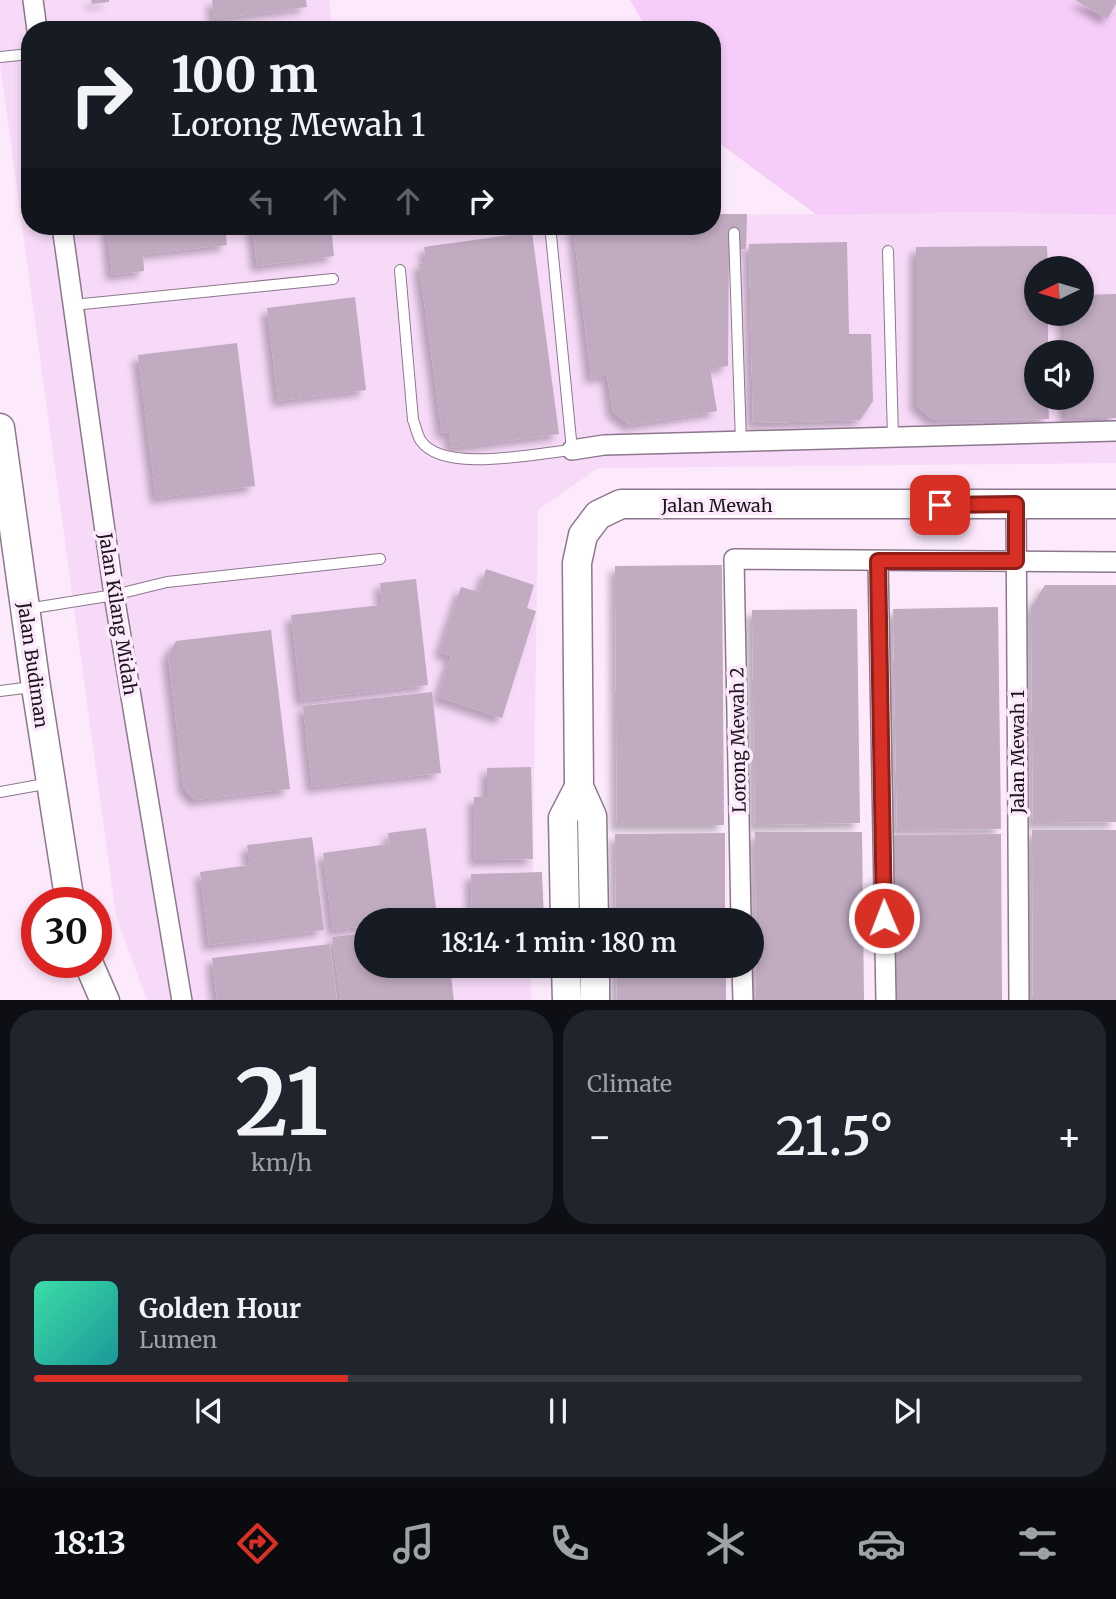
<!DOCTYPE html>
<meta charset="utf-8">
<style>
body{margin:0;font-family:Merriweather,serif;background:#20242c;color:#f1f3f6;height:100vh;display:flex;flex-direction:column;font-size:26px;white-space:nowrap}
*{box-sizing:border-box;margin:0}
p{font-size:23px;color:#9ea1a6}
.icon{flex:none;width:38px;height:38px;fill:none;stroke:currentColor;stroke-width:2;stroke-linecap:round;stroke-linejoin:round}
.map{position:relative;height:1000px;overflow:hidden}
.panel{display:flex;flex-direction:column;gap:10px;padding:10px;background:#0d0f14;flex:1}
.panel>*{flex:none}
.top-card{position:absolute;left:21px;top:21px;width:700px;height:214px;border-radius:28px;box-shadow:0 4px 10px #0003;background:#171b24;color:#f1f3f6;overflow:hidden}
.needle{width:46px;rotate:265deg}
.tools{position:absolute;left:1024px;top:256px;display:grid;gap:14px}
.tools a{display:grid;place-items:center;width:70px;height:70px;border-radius:50%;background:#171b24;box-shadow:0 4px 10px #0003;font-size:35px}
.speed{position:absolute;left:21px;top:887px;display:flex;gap:14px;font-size:35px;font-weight:700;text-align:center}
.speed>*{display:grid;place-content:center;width:91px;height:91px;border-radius:50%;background:#171b24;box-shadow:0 4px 10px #0003;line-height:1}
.speed .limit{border:10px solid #d22;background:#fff;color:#111}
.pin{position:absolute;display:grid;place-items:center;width:60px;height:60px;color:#fff;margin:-30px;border-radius:14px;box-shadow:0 4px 10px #0006}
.me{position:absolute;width:77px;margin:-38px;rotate:359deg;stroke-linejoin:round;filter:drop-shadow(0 0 5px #0008)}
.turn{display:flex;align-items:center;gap:24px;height:147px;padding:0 35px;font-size:32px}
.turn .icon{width:91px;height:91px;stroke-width:2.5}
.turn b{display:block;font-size:49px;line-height:60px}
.lanes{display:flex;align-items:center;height:66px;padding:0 35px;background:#0003;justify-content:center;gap:35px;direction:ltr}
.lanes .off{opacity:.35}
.big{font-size:52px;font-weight:600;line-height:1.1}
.panel .tile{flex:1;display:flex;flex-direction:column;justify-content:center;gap:10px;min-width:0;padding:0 24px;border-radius:28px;background:#20242c}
.panel .dial{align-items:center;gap:0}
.dial b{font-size:91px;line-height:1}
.song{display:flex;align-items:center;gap:21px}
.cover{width:84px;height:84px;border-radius:10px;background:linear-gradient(135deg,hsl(160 70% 55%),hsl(180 70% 35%))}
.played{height:7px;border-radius:4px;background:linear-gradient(90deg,#d93025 30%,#363941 30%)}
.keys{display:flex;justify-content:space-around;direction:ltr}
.heat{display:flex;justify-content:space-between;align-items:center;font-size:38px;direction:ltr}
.panel .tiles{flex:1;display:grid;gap:10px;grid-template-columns:1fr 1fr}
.tile:last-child{grid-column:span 2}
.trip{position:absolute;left:354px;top:908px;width:410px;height:70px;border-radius:35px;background:#171b24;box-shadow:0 4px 10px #0003;font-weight:600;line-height:70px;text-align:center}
.tab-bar{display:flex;height:112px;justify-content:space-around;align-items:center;background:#090b0e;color:#9ea1a6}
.tab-bar .icon{width:49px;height:49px}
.tab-bar .active{color:#d93025}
.tab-bar b{font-size:32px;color:#f1f3f6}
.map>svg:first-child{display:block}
.built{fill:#f7daf8;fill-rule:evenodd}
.green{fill:#f6cdf8}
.building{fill:#c0abc1;filter:url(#shadow)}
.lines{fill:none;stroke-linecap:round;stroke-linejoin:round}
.lane-casing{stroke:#8c778c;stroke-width:12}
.street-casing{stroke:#8c778c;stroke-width:22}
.secondary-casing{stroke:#8c778c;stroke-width:31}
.lane{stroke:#fff;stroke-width:10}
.street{stroke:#fff;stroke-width:19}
.secondary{stroke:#fff;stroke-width:28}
.route-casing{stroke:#8d1f18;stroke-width:18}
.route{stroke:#d93025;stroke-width:12}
.labels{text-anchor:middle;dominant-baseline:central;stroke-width:7;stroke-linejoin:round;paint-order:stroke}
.street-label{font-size:18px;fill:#1c151d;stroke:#fce9fc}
</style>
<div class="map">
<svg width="1116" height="1001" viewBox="0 0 1116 1001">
<defs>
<filter id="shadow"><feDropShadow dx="-6" dy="6" stdDeviation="3.5" flood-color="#0004"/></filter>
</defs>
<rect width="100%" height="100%" fill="#fce9fc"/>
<path class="built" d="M0,0H329L333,30H30V226H712V215L979,212L1116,215V463L598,468L538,510L532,920H366V966H531V1000H147L116,916L0,64ZM1036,268H1082V313H1036ZM1036,352H1082V397H1036Z"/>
<polygon class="green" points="630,0 1116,0 1116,215 979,212 817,215 712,138 712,30 647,30"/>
<g class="building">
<polygon points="91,0 109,0 109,2 92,4"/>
<polygon points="212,0 306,0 307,7 214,19"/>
<polygon points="1075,0 1116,0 1116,4 1107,19"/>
<polygon points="712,214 747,214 746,249 729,250 728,366 710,369 717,411 630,425 613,412 607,375 591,378 573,226 712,226"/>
<polygon points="107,226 225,226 227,245 143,254 144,271 112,275"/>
<polygon points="252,226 331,226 334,256 257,266"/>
<polygon points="532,232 559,434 452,448 449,432 442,433 419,264 426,263 424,247"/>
<polygon points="847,242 849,334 871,334 873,401 860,420 753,423 749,244"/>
<polygon points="1047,246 1048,268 1036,268 1036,313 1048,313 1048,352 1036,352 1036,397 1048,397 1049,419 933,420 916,405 916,247"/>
<polygon points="1116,294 1116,418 1065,418 1065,397 1082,397 1082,352 1064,352 1064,313 1082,313 1082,295"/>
<polygon points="355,297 366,390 278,401 267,308"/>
<polygon points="237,343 255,486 156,498 138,355"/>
<polygon points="722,565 724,825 617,825 615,566"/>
<polygon points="486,569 534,585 527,608 536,611 502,718 438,697 451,656 440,652 461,587 479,592"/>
<polygon points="416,579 428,685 301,700 291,615 382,605 380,583"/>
<polygon points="1045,585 1116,585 1116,822 1033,823 1031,607"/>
<polygon points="998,607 1001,829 897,830 893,609"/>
<polygon points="857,609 860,823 755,825 752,610"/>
<polygon points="271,630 290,789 195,800 184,788 168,655 176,641"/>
<polygon points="432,692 441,773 312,787 303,706"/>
<polygon points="531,767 533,859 475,860 474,797 487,797 487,768"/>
<polygon points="426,828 437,917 408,920 366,920 366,926 333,930 323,853 389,844 388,833"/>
<polygon points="1032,830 1116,830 1116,1001 1033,1001"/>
<polygon points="755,832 862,832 864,1001 756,1001"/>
<polygon points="725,833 725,920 616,920 615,834"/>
<polygon points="1001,834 1002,1001 893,1001 891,835"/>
<polygon points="312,837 324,930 209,945 200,872 250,865 247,845"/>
<polygon points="542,872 544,920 472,920 471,874"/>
<polygon points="366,933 366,966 450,966 454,1001 341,1001 332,937"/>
<polygon points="330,944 337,1001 217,1001 212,958"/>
<polygon points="616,966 726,966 726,1001 617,1001"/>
</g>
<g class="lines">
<g class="lane-casing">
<g id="lane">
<polyline points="0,57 30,54"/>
<polyline points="734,233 741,442"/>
<polyline points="888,251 893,438"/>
<path d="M400,270L413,420C416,427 417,435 421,441C444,474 537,453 572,450L551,235"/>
<polyline points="73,305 333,279"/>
<polyline points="27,609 114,595 167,582 380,559"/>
<polyline points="0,691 32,687"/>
<polyline points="0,792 50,783"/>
</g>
</g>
<g class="street-casing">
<g id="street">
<polyline points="33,0 37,30"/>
<polyline points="62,226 114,595 182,1001"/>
<polyline points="572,450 604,445 1116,431"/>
<polyline points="1016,504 1019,1001"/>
<polyline points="878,561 886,1001"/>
<polyline points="741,920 734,559 1116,562"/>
<polyline points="742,966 743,1001"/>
</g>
</g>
<g class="secondary-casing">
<g id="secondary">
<polyline points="0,428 36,687 70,903"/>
<polyline points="565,920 563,818 579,787"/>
<polyline points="594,920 592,816 579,787 577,563 583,535 598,515 621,504 1116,504"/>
<polyline points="88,962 105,1001"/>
<polyline points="566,966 567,1001"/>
<polyline points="595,966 595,1001"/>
</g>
</g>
<use href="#lane" class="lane"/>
<use href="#street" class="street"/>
<use href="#secondary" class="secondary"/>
</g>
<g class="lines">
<g class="route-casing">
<polyline id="route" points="884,918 878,561 1016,561 1016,504 940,505"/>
</g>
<use href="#route" class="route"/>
</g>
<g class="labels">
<g class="street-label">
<text x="717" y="505">Jalan Mewah</text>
<text transform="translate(118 614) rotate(81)">Jalan Kilang Midah</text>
<text transform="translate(33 665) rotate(82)">Jalan Budiman</text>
<text transform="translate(738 740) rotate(-91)">Lorong Mewah 2</text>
<text transform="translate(1017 752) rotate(-90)">Jalan Mewah 1</text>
</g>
</g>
</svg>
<div class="tools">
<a><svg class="needle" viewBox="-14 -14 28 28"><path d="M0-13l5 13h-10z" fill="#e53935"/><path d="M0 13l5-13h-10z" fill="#9ea1a6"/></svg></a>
<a><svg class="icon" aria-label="sound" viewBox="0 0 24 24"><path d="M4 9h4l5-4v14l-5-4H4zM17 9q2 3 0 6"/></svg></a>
</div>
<div class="speed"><div class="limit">30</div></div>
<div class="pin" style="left:940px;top:505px;background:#d93025"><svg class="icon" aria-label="arrive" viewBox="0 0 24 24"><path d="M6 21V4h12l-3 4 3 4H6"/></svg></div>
<svg class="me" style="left:884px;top:918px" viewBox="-20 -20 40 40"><circle r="17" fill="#d93025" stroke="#fff" stroke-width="3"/><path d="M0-11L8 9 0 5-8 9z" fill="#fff"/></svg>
<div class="trip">18:14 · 1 min · 180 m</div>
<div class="top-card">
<div class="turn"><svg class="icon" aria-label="right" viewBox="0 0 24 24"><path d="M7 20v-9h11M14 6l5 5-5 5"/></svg><div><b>100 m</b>Lorong Mewah 1</div></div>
<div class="lanes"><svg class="icon off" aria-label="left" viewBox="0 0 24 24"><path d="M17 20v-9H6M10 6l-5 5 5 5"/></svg><svg class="icon off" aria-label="ahead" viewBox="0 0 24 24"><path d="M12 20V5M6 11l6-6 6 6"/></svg><svg class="icon off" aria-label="ahead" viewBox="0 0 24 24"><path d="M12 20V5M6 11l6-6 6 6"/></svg><svg class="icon" aria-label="right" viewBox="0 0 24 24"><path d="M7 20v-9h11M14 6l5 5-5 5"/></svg></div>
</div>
</div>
<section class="panel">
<div class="tiles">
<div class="tile dial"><b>21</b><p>km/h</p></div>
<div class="tile"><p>Climate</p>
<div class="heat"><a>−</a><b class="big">21.5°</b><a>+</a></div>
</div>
<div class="tile">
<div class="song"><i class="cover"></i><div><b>Golden Hour</b><p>Lumen</p></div></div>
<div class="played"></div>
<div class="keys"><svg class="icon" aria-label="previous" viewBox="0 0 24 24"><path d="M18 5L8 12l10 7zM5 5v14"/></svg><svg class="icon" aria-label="pause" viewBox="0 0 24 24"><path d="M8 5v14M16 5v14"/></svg><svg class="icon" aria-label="next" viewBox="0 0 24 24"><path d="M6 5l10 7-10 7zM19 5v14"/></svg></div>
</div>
</div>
</section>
<nav class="tab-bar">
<b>18:13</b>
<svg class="icon active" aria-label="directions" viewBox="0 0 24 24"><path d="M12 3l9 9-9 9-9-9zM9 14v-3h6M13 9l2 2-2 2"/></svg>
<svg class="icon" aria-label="music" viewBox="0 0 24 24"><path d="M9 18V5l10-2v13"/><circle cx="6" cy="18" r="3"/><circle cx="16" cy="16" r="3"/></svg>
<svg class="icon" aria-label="phone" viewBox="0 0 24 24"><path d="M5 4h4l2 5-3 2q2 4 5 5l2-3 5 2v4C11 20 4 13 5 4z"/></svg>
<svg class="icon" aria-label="climate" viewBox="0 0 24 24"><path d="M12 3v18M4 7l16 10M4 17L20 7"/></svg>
<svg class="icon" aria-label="car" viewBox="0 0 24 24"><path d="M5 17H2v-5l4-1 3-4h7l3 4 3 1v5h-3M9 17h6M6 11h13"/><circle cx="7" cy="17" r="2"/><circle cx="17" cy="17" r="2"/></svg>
<svg class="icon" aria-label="filters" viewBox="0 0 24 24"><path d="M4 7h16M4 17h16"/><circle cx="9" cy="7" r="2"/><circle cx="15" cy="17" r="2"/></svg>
</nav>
